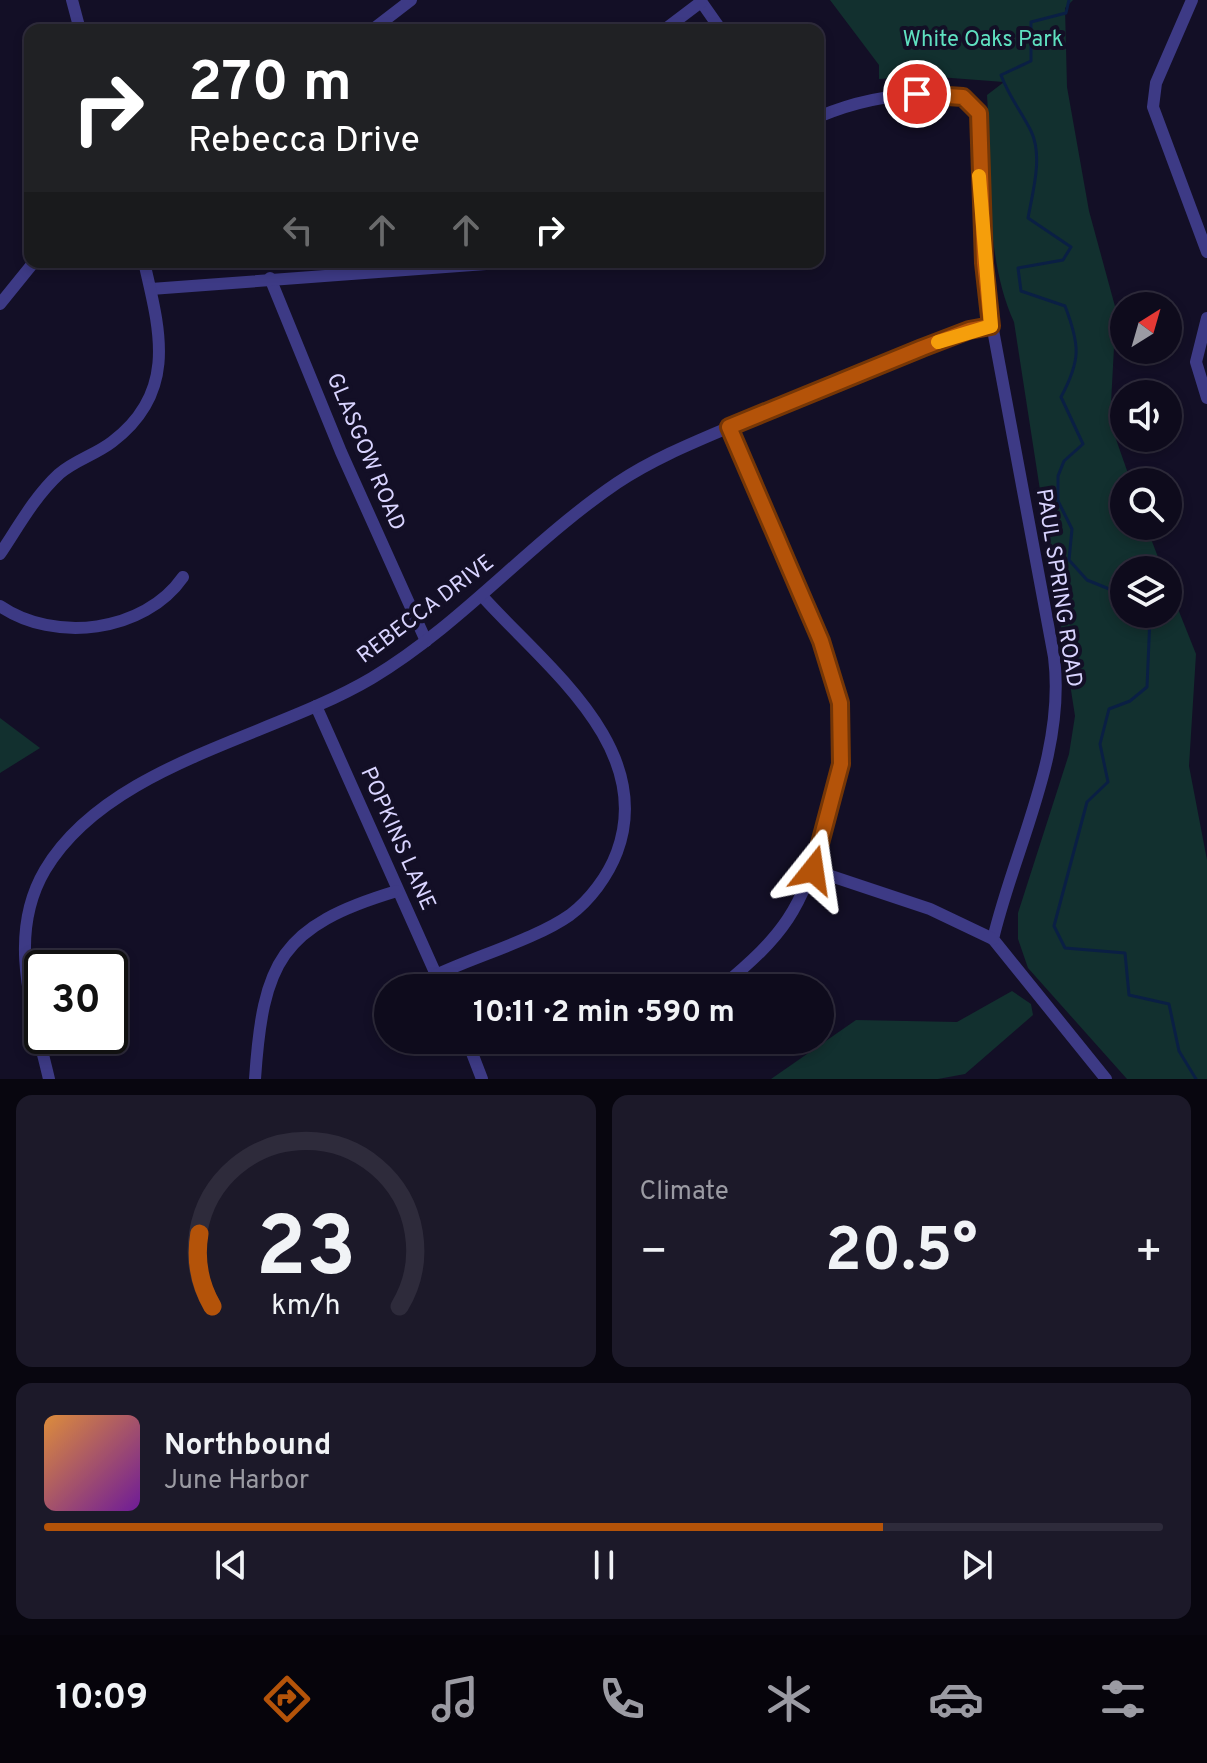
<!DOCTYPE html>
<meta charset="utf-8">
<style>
body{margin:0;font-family:Overpass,sans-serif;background:#1c1929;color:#f1f3f6;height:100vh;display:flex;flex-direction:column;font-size:30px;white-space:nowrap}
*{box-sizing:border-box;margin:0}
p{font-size:26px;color:#9b9ba3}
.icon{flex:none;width:44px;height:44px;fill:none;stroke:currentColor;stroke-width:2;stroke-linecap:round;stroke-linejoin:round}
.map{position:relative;height:1079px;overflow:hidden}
.details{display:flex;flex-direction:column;gap:16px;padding:16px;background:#08060f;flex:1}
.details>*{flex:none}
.hud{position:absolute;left:24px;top:24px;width:800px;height:244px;border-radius:16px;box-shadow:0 4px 12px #0003,0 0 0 2px #2e2b3b;background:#202124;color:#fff;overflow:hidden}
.needle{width:52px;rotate:37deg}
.controls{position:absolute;left:1110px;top:292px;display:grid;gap:16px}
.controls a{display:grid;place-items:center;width:72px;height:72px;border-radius:50%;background:#0e0b1c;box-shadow:0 4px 12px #0003,0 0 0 2px #2e2b3b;font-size:40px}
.speed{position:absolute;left:24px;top:950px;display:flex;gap:16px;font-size:40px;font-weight:700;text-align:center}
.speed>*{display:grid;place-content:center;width:104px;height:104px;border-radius:50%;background:#0e0b1c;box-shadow:0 4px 12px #0003,0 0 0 2px #2e2b3b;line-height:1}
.speed .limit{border:4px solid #111;border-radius:12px;background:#fff;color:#111}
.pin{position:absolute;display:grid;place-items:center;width:68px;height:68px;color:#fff;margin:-34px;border:4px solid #fff;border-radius:50%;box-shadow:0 2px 8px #0007}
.me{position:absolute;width:88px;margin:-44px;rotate:15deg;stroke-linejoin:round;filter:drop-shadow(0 0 6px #0008)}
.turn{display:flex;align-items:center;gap:28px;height:168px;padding:0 32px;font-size:36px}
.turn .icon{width:104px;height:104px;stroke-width:2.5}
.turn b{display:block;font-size:56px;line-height:68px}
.lanes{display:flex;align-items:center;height:76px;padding:0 32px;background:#0003;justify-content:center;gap:40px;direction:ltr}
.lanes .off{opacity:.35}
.big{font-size:60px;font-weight:700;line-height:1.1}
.details .card{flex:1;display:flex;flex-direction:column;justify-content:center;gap:12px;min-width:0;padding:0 28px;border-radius:16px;background:#1c1929}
.details .dial{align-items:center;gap:0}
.dial svg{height:208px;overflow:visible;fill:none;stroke:#2e2b3b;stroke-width:7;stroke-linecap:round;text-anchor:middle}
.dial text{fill:#f1f3f6;stroke:none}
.song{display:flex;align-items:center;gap:24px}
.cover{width:96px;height:96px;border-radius:12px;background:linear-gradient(135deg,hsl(30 70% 55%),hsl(280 70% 35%))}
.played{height:8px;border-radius:4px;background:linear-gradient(90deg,#b45309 75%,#2e2b3b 75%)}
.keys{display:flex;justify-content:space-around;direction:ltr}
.heat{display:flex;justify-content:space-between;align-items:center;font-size:44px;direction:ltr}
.details .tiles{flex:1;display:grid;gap:16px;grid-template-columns:1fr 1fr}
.card:last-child{grid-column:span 2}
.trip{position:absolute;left:374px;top:974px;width:460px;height:80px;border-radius:40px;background:#0e0b1c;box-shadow:0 4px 12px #0003,0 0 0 2px #2e2b3b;font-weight:700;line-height:80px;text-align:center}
.tab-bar{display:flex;height:128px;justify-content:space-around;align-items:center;background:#06040b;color:#9b9ba3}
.tab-bar .icon{width:56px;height:56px}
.tab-bar .current{color:#b45309}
.tab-bar b{font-size:36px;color:#f1f3f6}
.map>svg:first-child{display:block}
.green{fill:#12302f}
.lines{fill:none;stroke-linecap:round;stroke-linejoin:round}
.stream{stroke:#0a1f44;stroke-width:3}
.minor{stroke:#3d3a85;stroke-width:12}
.route-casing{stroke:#753606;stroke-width:20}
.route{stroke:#b45309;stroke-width:14}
.slow{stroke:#f59e0b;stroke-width:14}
.labels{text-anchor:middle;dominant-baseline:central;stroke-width:8;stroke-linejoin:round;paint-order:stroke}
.park-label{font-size:22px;fill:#5fe0c0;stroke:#130f26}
.street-label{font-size:22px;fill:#d9d4ff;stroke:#130f26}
</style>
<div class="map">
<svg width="1207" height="1079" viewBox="0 0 1207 1079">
<rect width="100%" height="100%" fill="#130f26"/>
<g class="green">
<path d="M830,0H1073L1065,8L1067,87L1089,211L1116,310L1110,422L1131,482H1124V526H1146L1163,570H1124V614H1168V584L1196,654L1189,766L1207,860V1079H1127L1028,968L1018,939V913L1069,754L1075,716L1014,322C983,254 992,168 987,95L1004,82L925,76L879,79V65Z"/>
<polygon points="0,718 40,748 0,773"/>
<polygon points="1012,991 1031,1004 1033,1015 965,1074 938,1079 771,1079 856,1020 957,1022"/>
</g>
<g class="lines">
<g class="stream">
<path d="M1069,0L1066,13L1031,22V61L1001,75C1009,97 1021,111 1031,131C1043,156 1033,191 1028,218L1071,247L1063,260L1018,268L1021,291L1065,306C1080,345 1081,360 1061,397L1083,444L1064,461L1058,476V501L1072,529L1069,560L1087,580L1124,595"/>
<polyline points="1146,614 1150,617 1147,687 1130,701 1109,709 1100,744 1108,782 1087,802 1054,926 1065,948 1125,953 1129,995 1169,1004 1179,1051 1196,1079"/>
</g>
<g class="minor">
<polyline points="72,0 80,30"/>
<polyline points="700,0 721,30"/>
<polyline points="1192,0 1156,83 1153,107 1207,252"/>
<polyline points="372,30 411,0"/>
<polyline points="664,30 701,2"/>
<path d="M818,117C865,97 912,90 963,97L979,113L988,303L1054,657C1066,754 1015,846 993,939L1106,1079"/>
<polyline points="270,278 341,452 426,641"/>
<polyline points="151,289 513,262"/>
<polyline points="0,304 34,262"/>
<polyline points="1207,318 1196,362 1207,398"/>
<path d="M0,554C18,527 35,496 59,474C75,460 95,455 112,442C178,392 160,331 144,262"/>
<path d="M0,606C54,643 144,633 183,577"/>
<polyline points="316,706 442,988"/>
<polyline points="813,870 930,909 993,939"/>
<path d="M436,975C476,956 536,939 570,915C590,900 608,876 617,852C656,747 544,665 483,597"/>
<path d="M720,988C785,934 801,911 824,830C833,799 845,767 843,734C841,671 809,613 784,556C765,514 747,470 729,427"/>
<polyline points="467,1040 482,1079"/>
<polyline points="662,1045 666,1040"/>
<path d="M49,1079C33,1011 6,936 45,870C108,764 271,738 372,678C462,624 530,542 617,483C659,455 705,438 751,418C823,387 896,358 969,330L991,326"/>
<path d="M255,1079C263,962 280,926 397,891"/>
</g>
</g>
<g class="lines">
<g class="route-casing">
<polyline id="route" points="813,870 841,764 840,703 821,641 729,427 922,348 969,330 991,326 984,263 979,113 963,97 917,94"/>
</g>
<use href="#route" class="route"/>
<polyline class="slow" points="938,342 991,326 979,176"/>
</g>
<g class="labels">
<g class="park-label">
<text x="983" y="40">White Oaks Park</text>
</g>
<g class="street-label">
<text transform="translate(365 452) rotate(67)">GLASGOW ROAD</text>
<text transform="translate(1058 588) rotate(81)">PAUL SPRING ROAD</text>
<text transform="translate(426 610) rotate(-37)">REBECCA DRIVE</text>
<text transform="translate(397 839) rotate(66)">POPKINS LANE</text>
</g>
</g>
</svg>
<div class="controls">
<a><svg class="needle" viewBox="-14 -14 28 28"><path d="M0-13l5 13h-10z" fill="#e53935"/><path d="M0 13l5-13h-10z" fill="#9b9ba3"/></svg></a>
<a><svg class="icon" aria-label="sound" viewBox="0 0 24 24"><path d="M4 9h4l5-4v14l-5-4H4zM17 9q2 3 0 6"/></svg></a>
<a><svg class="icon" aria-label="search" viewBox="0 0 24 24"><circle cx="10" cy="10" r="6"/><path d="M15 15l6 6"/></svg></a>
<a><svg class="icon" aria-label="layers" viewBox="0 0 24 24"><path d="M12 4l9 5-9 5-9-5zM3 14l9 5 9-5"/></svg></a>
</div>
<div class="speed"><div class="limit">30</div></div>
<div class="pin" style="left:917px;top:94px;background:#d93025"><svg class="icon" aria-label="arrive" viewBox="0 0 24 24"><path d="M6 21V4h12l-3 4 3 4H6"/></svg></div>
<svg class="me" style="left:813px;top:870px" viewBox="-20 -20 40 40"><path d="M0-17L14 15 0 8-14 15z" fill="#b45309" stroke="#fff" stroke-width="4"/></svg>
<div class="trip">10:11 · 2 min · 590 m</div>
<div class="hud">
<div class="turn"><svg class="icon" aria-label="right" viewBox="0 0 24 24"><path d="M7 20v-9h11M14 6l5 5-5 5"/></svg><div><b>270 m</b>Rebecca Drive</div></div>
<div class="lanes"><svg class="icon off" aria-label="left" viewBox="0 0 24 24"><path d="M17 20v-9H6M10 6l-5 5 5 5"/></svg><svg class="icon off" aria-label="ahead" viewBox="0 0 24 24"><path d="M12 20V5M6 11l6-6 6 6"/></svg><svg class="icon off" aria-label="ahead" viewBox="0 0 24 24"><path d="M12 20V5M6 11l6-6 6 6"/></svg><svg class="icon" aria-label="right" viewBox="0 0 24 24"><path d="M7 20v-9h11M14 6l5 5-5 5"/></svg></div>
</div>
</div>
<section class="details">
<div class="tiles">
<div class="card dial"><svg viewBox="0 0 100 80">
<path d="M14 69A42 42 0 1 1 86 69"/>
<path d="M14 69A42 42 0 0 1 9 41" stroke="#b45309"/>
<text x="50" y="56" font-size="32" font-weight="700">23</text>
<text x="50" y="72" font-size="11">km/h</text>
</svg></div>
<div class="card"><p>Climate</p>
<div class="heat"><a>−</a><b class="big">20.5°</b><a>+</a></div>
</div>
<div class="card">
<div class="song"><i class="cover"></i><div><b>Northbound</b><p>June Harbor</p></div></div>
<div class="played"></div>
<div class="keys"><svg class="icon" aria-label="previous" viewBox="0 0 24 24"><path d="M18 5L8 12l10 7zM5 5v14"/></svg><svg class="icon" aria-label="pause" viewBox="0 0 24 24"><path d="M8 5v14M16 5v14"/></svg><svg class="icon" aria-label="next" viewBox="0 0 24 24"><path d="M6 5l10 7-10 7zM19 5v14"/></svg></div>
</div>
</div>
</section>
<nav class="tab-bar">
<b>10:09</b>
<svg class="icon current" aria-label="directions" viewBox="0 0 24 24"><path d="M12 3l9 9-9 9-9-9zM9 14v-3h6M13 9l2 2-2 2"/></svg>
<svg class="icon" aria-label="music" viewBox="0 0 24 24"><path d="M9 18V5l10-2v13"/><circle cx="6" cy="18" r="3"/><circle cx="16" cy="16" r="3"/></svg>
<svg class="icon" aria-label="phone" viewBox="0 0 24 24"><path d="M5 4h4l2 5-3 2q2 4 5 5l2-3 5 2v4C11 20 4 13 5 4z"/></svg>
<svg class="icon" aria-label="climate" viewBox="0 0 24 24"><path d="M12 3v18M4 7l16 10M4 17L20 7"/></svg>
<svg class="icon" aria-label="car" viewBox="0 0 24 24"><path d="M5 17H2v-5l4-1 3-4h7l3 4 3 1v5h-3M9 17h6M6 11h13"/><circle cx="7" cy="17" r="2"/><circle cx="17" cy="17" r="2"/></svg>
<svg class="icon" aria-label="filters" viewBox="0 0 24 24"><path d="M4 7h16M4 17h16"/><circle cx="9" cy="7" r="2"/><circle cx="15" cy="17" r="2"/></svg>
</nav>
